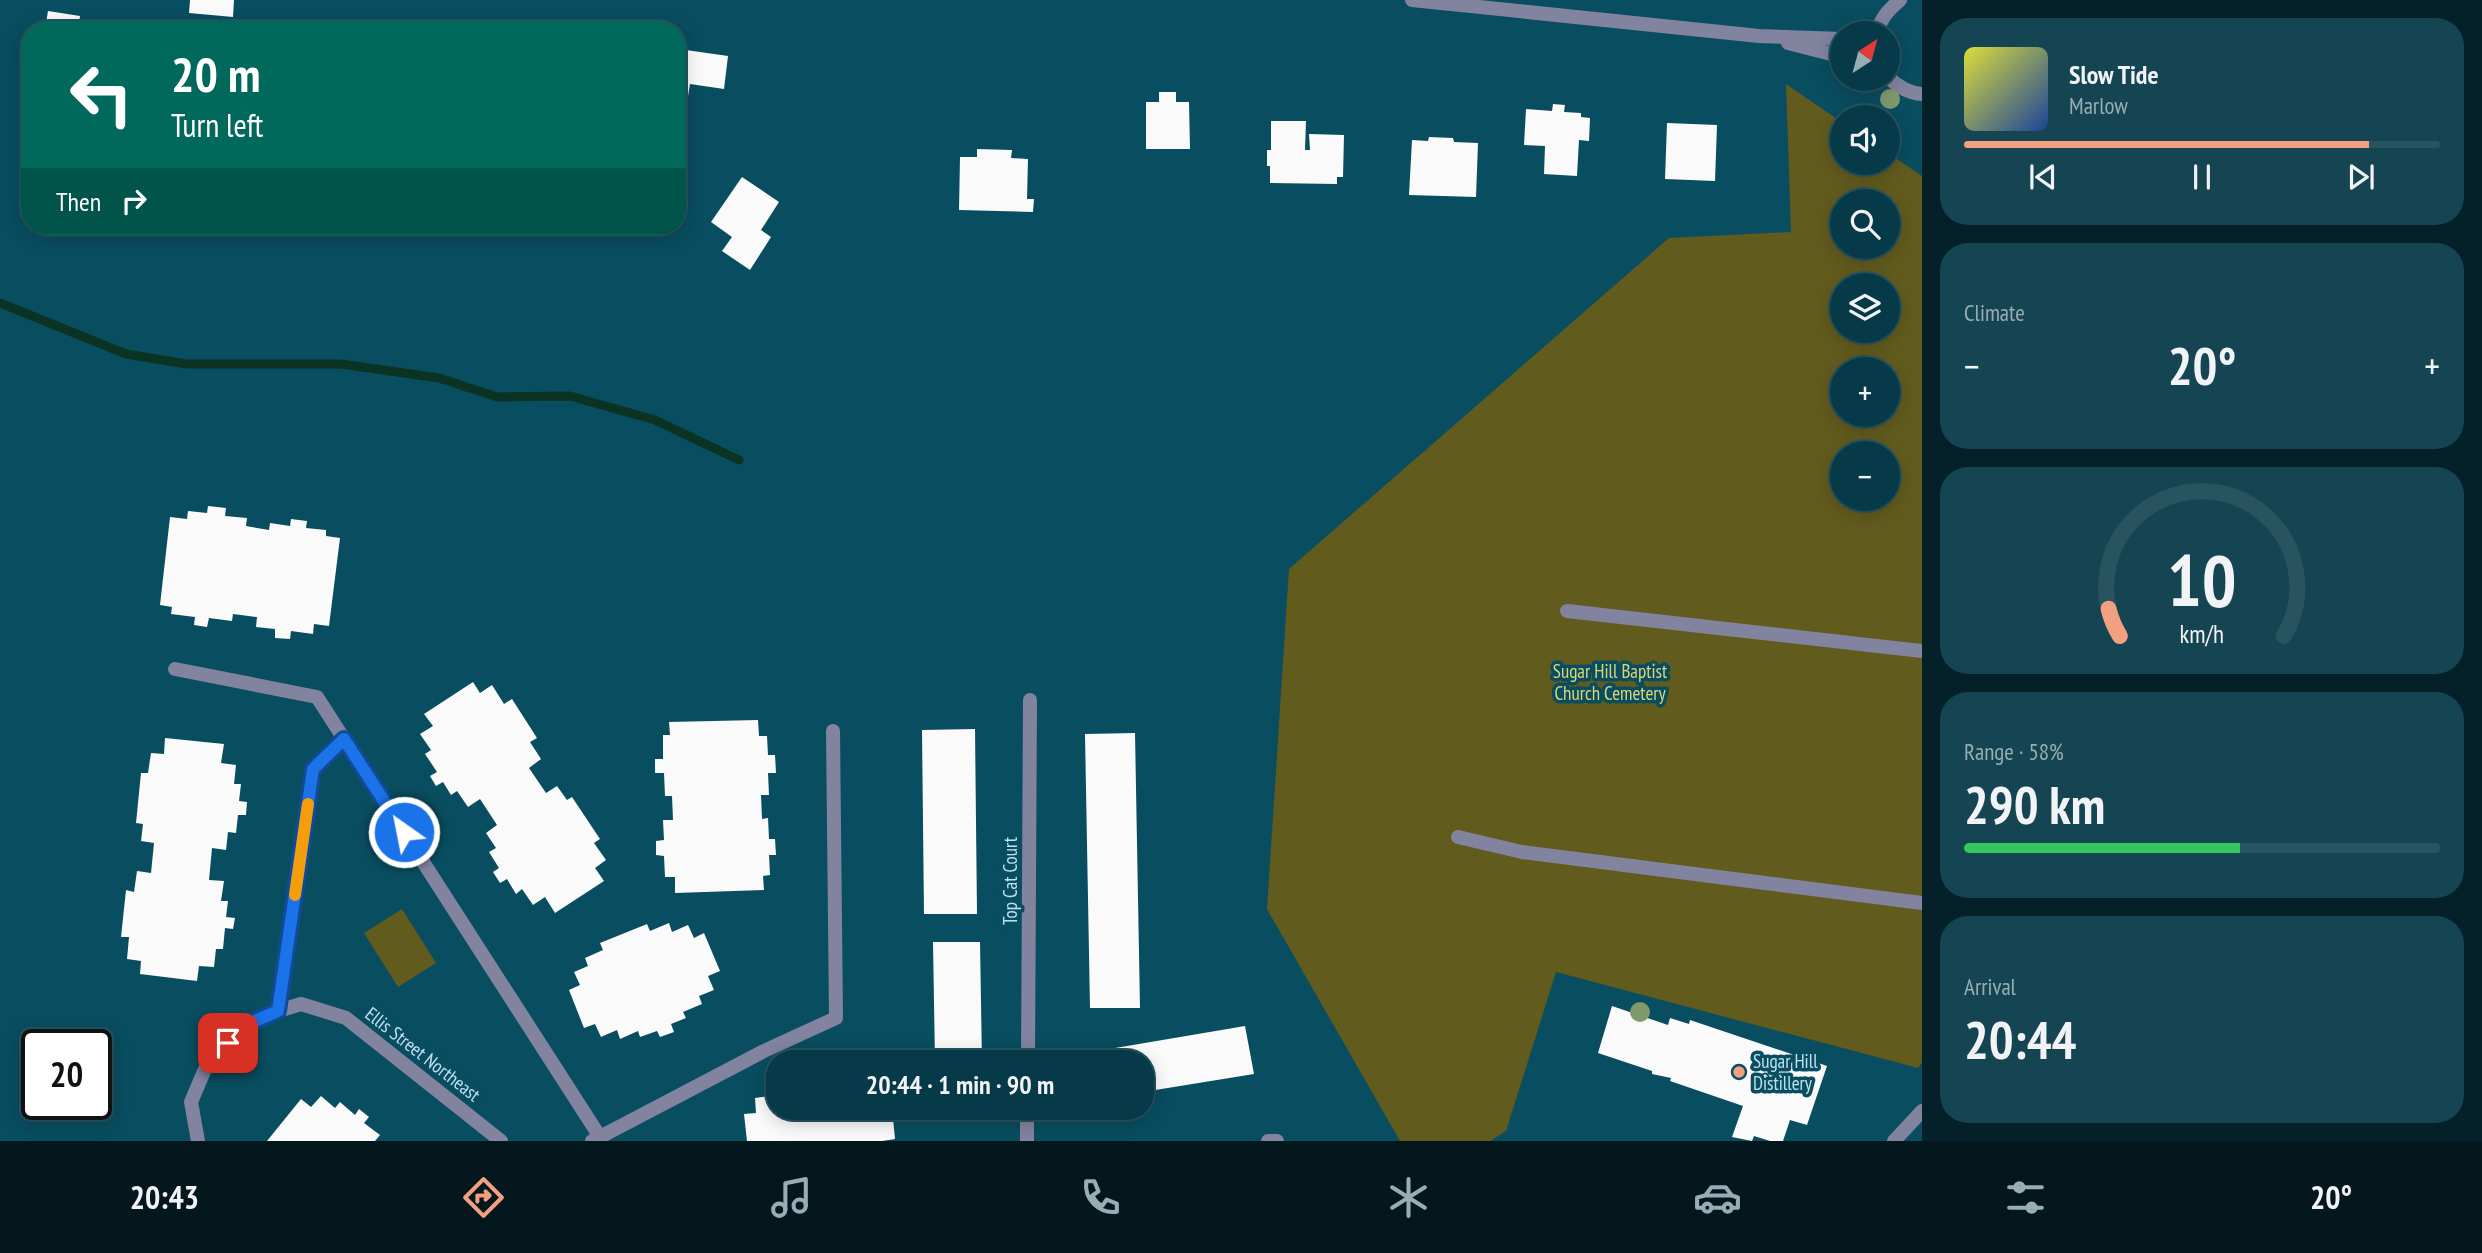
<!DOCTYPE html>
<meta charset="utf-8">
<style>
body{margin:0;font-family:"PT Sans Narrow",sans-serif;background:#154552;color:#f1f3f6;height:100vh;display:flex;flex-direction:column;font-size:26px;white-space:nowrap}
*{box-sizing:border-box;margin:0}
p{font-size:23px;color:#98adb4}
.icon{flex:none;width:38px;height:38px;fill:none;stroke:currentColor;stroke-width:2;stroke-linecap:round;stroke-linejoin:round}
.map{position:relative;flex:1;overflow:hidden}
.sheet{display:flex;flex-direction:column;gap:18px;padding:18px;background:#042028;width:560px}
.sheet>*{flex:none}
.guide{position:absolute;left:21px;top:21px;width:665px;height:214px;border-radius:28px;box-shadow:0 4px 18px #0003,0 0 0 2px #285460;background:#00695c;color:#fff;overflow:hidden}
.needle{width:46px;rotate:36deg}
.fabs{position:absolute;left:1830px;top:21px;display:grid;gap:14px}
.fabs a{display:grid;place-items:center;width:70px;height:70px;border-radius:50%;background:#073a48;box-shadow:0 4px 18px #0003,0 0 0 2px #285460;font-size:35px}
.speed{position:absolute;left:21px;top:1029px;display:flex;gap:14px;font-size:35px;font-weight:700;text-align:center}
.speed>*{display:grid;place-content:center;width:91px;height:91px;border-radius:50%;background:#073a48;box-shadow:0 4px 18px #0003,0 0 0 2px #285460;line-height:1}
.speed .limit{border:4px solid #111;border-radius:10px;background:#fff;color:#111}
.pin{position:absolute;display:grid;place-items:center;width:60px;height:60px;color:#fff;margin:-30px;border-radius:14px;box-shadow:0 4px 10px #0006}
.me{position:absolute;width:77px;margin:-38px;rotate:327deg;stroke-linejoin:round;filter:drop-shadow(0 0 5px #0008)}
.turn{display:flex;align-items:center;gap:24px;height:147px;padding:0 35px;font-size:32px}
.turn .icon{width:91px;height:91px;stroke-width:2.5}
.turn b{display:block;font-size:49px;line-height:60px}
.then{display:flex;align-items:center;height:66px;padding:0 35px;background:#0003;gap:14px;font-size:26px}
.big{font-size:52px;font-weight:700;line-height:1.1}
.sheet .card{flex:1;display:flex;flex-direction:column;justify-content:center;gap:10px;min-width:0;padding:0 24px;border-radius:28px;background:#154552}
.sheet .dial{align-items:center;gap:0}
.dial svg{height:182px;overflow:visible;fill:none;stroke:#285460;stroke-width:7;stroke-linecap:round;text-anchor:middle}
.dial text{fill:#f1f3f6;stroke:none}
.song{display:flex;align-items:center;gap:21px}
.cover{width:84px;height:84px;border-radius:10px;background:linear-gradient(135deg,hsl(60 70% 55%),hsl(220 70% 35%))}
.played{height:7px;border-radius:4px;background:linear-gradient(90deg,#f2a07f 85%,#285460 85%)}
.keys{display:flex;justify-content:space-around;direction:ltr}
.heat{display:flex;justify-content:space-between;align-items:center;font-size:38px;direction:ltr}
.charge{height:10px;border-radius:5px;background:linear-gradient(90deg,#34c759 58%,#285460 0)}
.trip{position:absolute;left:766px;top:1050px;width:388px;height:70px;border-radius:28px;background:#073a48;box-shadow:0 4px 18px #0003,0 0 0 2px #285460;font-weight:700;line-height:70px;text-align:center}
.tabs{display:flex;height:112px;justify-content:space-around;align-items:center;background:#03171d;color:#98adb4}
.tabs .icon{width:49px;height:49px}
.tabs .current{color:#f2a07f}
.tabs b{font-size:32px;color:#f1f3f6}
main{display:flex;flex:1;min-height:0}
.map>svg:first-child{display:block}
.green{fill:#625b1e;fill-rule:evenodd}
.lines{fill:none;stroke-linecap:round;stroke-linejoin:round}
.stream{stroke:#0b3323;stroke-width:9}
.building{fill:#fafafa}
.service{stroke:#82839e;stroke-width:14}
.minor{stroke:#82839e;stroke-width:14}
.tertiary{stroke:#82839e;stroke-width:14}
.tree{fill:#7f986c}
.route-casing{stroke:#114b97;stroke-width:18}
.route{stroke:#1a73e8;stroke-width:12}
.slow{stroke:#f59e0b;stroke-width:12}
.poi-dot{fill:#f2a07f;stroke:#094d60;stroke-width:2.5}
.labels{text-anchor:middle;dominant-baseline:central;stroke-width:7;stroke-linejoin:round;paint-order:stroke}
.park-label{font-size:19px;fill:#dfd575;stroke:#094d60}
.street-label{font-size:19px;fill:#bce1ef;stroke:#094d60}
.poi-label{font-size:19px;fill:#bce1ef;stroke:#094d60;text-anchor:start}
</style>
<main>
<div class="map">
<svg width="1922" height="1141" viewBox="0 0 1922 1141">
<rect width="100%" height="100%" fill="#094d60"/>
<g class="green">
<path d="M1786,84L1843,123V163H1888V153L1922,176V1063L1918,1068L1556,972L1506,1131L1490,1141H1400L1267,909L1289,569L1669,238L1791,232ZM1843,201H1888V247H1843ZM1843,285H1888V331H1843ZM1843,369H1888V415H1843ZM1843,453H1888V499H1843Z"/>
<polygon points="402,909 436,963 398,987 364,933"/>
</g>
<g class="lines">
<polyline class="stream" points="0,303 126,354 186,364 341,364 439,378 497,397 570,396 655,420 739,460"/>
</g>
<g class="building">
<polygon points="190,0 234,0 233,17 189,13"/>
<polygon points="48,11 80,16 78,30 45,30"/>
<polygon points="377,22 421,28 421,30 376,30"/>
<polygon points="686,50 728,56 724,89 690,84 688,96 677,95 677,55 685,56"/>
<polygon points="1159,92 1176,92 1176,102 1189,102 1190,149 1146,149 1146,102 1159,102"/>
<polygon points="1553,104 1565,105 1564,112 1581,113 1581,117 1590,118 1589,141 1579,140 1577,176 1544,174 1545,146 1524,145 1526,109 1552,111"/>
<polygon points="1271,121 1306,121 1305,150 1310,150 1309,134 1344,135 1343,177 1337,177 1337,184 1270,183 1270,166 1267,166 1267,150 1271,150"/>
<polygon points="1667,123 1717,125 1715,181 1665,179"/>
<polygon points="1429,137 1453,138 1454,142 1478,143 1476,197 1409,195 1412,140 1428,141"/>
<polygon points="977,149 1012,150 1011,158 1028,159 1027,199 1034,199 1033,212 959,210 960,157 977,157"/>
<polygon points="742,177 779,202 761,230 771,237 750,270 722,251 732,237 711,222"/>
<polygon points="208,506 226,508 225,516 247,518 246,526 269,530 270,523 290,526 291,519 307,521 306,528 326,530 326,536 340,538 329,626 314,624 313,634 291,631 290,639 275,638 275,629 256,627 257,617 233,614 232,621 209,618 207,627 194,625 195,617 171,614 172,607 160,605 170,517 187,519 188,511 207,513"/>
<polygon points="473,682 480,693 492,685 504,704 512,699 537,738 530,742 541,759 529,768 546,793 557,786 567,800 572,797 600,839 594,843 606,860 595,868 604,881 555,913 545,897 533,905 522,889 516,894 507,879 500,883 493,872 499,868 489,852 496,848 486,833 497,825 480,799 468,807 457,791 451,795 443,782 436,786 430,776 437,772 425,754 431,750 420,734 433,726 424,714"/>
<polygon points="758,720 759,736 767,736 768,755 775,755 776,773 768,773 769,795 761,795 762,819 768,818 769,839 775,839 776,855 769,855 770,875 763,876 764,890 675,893 675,877 665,877 664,856 656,855 656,841 664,840 663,820 673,820 672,796 665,796 664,773 655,773 655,759 663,759 663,735 670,735 669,722"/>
<polygon points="975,729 977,914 924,914 922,730"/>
<polygon points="1135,733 1140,1008 1090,1008 1085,734"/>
<polygon points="165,738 224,744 221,763 236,765 234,784 241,784 239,801 247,802 246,815 238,815 236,833 228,832 226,850 212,848 209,880 224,881 221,901 228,901 226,917 235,918 233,929 225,928 223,949 216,949 214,967 199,966 197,981 140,974 141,961 127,959 129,937 121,937 126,890 134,892 137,871 151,873 154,843 141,841 143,824 136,823 141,773 148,773 151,753 164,754"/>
<polygon points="669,923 672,932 688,925 694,938 704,933 720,971 708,976 714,990 699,996 702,1004 683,1012 686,1018 671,1024 674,1032 660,1037 657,1031 640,1037 638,1031 620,1039 617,1030 601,1037 595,1024 584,1028 569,990 580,985 574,972 588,966 585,958 603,950 600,943 647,924 650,931"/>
<polygon points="933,942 980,942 982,1062 935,1062"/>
<polygon points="1612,1006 1668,1025 1670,1018 1689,1024 1690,1020 1827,1066 1807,1125 1790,1120 1783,1141 1770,1141 1754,1136 1752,1141 1732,1137 1743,1106 1670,1081 1671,1078 1652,1074 1652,1071 1598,1053"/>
<polygon points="1245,1026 1254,1074 1143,1092 1143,1062 1069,1062 1068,1056"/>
<polygon points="779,1087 779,1108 892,1108 895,1139 882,1141 747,1141 744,1114 756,1113 755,1098 770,1096 769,1088"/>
<polygon points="321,1096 335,1108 340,1102 355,1115 359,1109 369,1117 364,1123 380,1135 375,1141 267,1141 301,1099 311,1107"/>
<rect x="935" y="1108" width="47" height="11"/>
</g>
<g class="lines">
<g class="service">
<polyline points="1567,611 1922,651"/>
<polyline points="175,669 317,697 600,1137 764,1051 836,1018 833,731"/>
<polyline points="1458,837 1522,852 1922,903"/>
<polyline points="278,1011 312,770 344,739"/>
</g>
<g class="minor">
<polyline points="1028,1062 1030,700"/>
<polyline points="198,1141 191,1102 208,1062 248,1024 278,1011 301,1004 346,1018 501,1141"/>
<polyline points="592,1141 600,1137"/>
<polyline points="1027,1141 1027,1108"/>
<polyline points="1268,1141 1277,1141"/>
</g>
<g class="tertiary">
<polyline points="1412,0 1759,36 1843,39"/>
<path d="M1877,33C1881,18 1888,10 1900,0"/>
<polyline points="1788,43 1843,57"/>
<path d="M1888,77C1898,87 1908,93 1922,94"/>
<polyline points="1894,1141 1922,1111"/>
</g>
</g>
<g class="tree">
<circle cx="1890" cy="99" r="10"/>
<circle cx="1640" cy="1012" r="10"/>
</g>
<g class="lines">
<g class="route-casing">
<polyline id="route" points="228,1043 248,1024 278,1011 313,769 344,739 404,832"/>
</g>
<use href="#route" class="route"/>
<polyline class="slow" points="295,895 308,804"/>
</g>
<circle class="poi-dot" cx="1739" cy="1072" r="7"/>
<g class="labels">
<g class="park-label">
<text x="1610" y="671">Sugar Hill Baptist<tspan x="1610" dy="22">Church Cemetery</tspan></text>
</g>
<g class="street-label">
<text transform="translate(1010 881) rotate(-90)">Top Cat Court</text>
<text transform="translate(423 1054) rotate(38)">Ellis Street Northeast</text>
</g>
<g class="poi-label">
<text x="1753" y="1061">Sugar Hill<tspan x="1753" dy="22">Distillery</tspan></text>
</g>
</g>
</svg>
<div class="fabs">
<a><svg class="needle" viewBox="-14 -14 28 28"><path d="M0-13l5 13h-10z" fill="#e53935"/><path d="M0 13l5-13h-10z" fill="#98adb4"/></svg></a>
<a><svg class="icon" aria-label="sound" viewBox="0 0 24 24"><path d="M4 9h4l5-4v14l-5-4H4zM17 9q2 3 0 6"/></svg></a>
<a><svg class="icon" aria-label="search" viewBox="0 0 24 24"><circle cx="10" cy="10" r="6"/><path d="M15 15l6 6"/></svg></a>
<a><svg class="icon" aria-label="layers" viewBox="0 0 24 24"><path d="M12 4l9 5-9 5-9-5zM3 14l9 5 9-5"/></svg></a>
<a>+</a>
<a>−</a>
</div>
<div class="speed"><div class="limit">20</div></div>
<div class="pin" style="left:228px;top:1043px;background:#d93025"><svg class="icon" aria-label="arrive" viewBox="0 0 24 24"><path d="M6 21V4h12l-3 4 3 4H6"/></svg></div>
<svg class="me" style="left:404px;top:832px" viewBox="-20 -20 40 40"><circle r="17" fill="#1a73e8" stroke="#fff" stroke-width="3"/><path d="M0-11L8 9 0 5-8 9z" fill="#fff"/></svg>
<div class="trip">20:44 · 1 min · 90 m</div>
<div class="guide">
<div class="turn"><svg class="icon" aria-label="left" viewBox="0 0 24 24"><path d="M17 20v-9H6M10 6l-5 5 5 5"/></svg><div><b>20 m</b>Turn left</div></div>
<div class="then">Then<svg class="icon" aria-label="right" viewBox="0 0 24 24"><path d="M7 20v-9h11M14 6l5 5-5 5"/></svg></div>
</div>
</div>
<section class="sheet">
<div class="card">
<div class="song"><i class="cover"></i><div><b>Slow Tide</b><p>Marlow</p></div></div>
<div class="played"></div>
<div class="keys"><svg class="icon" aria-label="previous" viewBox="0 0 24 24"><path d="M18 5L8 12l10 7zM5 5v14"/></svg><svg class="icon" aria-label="pause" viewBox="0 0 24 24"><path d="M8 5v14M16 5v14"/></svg><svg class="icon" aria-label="next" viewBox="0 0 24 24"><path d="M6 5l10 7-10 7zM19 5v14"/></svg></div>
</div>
<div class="card"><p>Climate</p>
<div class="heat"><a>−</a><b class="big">20°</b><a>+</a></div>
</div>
<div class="card dial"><svg viewBox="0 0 100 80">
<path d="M14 69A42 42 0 1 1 86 69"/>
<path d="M14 69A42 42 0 0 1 9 57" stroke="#f2a07f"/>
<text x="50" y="56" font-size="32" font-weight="700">10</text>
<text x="50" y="72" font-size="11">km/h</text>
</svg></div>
<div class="card"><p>Range · 58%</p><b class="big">290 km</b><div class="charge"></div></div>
<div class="card"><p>Arrival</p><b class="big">20:44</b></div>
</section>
</main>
<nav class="tabs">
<b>20:43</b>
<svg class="icon current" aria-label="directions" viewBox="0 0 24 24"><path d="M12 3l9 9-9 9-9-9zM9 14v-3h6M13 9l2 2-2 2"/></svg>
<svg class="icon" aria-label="music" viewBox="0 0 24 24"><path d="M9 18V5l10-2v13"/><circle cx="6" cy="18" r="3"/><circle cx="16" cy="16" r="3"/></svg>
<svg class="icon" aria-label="phone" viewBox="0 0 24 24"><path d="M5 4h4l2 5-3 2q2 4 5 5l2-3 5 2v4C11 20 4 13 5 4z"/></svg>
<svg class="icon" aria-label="climate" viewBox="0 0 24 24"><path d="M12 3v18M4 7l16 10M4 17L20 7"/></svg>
<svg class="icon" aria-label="car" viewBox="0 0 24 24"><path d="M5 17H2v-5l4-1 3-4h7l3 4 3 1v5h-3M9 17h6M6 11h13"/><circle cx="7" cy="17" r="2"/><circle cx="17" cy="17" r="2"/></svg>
<svg class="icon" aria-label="filters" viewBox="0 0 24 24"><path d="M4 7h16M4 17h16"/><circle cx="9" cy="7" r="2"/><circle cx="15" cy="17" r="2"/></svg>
<b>20°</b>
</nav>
